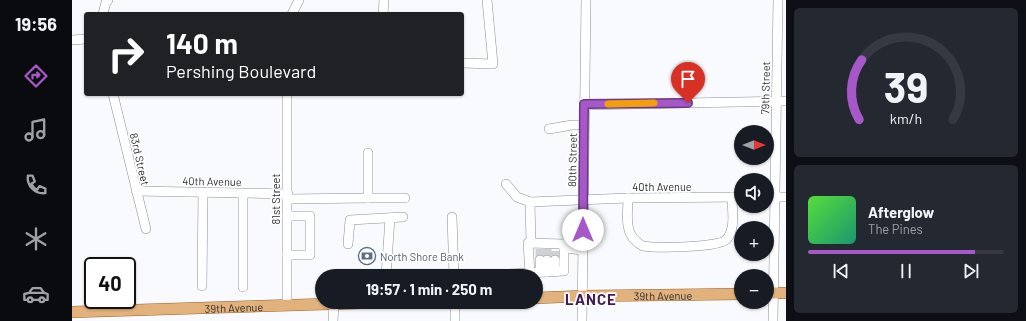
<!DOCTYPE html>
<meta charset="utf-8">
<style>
body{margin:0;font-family:Barlow,sans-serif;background:#242831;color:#f1f3f6;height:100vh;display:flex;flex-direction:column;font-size:15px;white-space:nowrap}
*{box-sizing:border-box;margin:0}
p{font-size:13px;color:#9ea1a6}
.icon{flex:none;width:22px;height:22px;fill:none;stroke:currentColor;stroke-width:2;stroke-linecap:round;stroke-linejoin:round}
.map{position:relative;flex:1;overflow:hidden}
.panel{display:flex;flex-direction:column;gap:8px;padding:8px;background:#0d0f14;width:240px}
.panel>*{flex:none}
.hud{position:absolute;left:12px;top:12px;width:380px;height:84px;border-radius:4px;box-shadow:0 1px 3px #0004;background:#202124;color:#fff;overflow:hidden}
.needle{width:26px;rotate:90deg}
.fabs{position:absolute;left:662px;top:125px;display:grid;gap:8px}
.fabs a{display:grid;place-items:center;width:40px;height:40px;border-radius:50%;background:#171b24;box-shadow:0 1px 3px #0004;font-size:20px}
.speed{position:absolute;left:12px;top:257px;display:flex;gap:8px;font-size:20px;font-weight:700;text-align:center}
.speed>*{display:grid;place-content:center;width:52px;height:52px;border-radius:50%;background:#171b24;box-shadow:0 1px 3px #0004;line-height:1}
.speed .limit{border:2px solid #111;border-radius:6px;background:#fff;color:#111}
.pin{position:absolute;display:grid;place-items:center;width:34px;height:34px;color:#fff;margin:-41px -17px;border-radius:50% 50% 50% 0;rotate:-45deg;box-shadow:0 0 4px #0007}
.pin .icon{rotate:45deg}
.me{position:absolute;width:44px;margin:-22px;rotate:0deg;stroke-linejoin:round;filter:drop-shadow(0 0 3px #0008)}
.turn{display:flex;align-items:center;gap:14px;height:84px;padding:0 16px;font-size:18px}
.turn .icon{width:52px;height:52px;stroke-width:2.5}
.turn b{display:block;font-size:28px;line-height:34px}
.panel .card{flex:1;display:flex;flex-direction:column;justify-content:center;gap:6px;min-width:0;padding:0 14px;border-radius:6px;background:#242831}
.panel .dial{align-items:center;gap:0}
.dial svg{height:104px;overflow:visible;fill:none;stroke:#363941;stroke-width:7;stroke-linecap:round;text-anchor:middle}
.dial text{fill:#f1f3f6;stroke:none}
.song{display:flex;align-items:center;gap:12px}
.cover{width:48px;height:48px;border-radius:6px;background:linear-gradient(135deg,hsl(110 70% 55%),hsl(160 70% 35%))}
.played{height:4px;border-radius:2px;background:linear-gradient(90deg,#a657c8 85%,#363941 85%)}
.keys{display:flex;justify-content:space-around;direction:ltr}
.trip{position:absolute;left:243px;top:269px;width:228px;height:40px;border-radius:20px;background:#171b24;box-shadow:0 1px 3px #0004;font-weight:700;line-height:40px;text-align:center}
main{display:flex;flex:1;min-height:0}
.tabs{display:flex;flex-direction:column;width:72px;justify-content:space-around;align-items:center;background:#090b0e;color:#9ea1a6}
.tabs .icon{width:28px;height:28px}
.tabs .on{color:#a657c8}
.tabs b{font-size:18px;color:#f1f3f6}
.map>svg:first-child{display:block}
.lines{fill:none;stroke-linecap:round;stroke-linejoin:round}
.minor-tunnel{stroke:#d0d1d5;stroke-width:9;stroke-dasharray:9 4.5;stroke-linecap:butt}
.minor-casing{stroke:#8d8f98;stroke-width:10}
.major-casing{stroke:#976229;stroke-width:12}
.minor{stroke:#fff;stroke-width:9}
.major{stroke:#e3b27c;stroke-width:11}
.route-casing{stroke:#6c3982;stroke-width:10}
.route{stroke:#a657c8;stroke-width:7}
.slow{stroke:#f59e0b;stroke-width:7}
.labels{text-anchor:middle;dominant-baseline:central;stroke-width:3.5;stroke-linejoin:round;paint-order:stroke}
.street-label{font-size:11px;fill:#2c2d31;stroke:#fff}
.service-label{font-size:11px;fill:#4e5e75;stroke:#fff;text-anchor:start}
.district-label{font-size:15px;font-weight:bold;letter-spacing:1px;fill:#411b51;stroke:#fff}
</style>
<main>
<nav class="tabs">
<b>19:56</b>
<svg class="icon on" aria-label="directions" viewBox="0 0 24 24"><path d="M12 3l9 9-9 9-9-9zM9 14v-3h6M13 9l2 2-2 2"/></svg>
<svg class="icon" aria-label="music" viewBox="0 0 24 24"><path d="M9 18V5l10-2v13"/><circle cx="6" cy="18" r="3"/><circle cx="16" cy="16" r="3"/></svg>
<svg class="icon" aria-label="phone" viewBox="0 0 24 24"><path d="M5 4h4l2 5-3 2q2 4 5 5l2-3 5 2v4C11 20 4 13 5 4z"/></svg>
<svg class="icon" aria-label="climate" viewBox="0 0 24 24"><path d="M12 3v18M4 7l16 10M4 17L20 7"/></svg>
<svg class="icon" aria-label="car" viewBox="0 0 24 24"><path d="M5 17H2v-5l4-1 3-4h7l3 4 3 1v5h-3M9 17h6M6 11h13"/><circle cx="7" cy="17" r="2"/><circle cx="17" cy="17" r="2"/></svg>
</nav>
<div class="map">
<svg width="714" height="321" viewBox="0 0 714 321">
<rect width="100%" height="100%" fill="#f9fafe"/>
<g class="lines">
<g class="minor-tunnel">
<polyline points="468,249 468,260"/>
<polyline points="475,249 475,260"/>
<polyline points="483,260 483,249"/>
</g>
<g class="minor-casing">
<g id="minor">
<polyline points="31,14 34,2 36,0"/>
<polyline points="220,14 227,0"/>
<polyline points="311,14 312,0"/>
<polyline points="0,40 14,39"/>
<polyline points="390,63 421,64 415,0"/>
<polyline points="41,94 74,229"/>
<polyline points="512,105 714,101"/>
<polyline points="477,129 500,125 512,125"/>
<polyline points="434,184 445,197 458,202 556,198 669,197"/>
<polyline points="64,191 216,194"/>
<polyline points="171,194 171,287"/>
<polyline points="695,197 714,197"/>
<polyline points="296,198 333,198"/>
<path d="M556,198C556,212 552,231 564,241C566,243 569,245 571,246C583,248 648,248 655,239C664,228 660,210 660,197"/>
<polyline points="215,199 296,198 296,153"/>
<polyline points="458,202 459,243"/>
<polyline points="380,217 382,276"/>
<polyline points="276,244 278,220 331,217"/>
<polyline points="492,244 501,239 511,230"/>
<polyline points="492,248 511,250"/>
<polyline points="215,255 238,255 238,216 215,216"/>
<polyline points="468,260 468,272"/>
<polyline points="475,260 475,272"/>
<polyline points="483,260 483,272"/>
<path d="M437,274C455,273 474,272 492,271V244L456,243L458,273V276"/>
<polyline points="314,276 318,218"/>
<polyline points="130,286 131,193"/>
<polyline points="383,302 383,321"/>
<polyline points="215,305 215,94"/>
<polyline points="261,321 262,304"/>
<polyline points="510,321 514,0"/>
<polyline points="701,321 706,0"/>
</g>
</g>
<g class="major-casing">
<g id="major">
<polyline points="695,293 714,293"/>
<path id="s1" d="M464,298L511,296L669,294"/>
<path id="s2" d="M0,312L323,302"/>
</g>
</g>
<use href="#minor" class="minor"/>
<use href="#major" class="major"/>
</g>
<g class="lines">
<g class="route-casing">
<polyline id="route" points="511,230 512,104 616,103"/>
</g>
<use href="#route" class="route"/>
<polyline class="slow" points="536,104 582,103"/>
</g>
<defs>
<g id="bank-ring" transform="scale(0.9)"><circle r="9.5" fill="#fff" stroke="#5c6f8a" stroke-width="1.5"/><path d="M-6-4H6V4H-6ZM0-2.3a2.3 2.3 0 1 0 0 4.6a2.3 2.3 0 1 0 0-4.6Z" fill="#5c6f8a"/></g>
</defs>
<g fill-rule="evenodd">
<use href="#bank-ring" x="295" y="256"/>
</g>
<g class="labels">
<g class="street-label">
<text transform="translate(693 88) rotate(-89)">79th Street</text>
<text transform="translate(68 159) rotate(77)">83rd Street</text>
<text transform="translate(500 160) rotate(-89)">80th Street</text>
<text transform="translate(140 181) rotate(1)">40th Avenue</text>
<text x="590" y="186">40th Avenue</text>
<text transform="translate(203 199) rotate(-90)">81st Street</text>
<text stroke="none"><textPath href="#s1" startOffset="127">39th Avenue</textPath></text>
<text stroke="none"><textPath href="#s2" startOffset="162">39th Avenue</textPath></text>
</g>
<g class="service-label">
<text x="308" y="256">North Shore Bank</text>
</g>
<g class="district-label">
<text x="519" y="299">LANCE</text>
</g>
</g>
</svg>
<div class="fabs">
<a><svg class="needle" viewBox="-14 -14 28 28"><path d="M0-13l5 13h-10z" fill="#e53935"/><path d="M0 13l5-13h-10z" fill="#9ea1a6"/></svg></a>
<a><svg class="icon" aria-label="sound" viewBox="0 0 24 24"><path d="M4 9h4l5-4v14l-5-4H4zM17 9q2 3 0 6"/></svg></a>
<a>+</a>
<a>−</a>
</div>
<div class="speed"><div class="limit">40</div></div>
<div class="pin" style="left:616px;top:103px;background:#d93025"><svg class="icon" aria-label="arrive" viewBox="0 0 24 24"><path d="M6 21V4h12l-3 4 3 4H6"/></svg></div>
<svg class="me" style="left:511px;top:230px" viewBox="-20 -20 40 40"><circle r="19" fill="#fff"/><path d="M0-13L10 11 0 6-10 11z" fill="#a657c8"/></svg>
<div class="trip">19:57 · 1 min · 250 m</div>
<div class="hud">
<div class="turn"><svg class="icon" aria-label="right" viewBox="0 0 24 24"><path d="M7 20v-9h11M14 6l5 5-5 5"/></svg><div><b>140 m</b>Pershing Boulevard</div></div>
</div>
</div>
<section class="panel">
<div class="card dial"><svg viewBox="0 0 100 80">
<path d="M14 69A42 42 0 1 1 86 69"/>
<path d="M14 69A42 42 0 0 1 16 23" stroke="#a657c8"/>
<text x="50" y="56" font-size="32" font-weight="700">39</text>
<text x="50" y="72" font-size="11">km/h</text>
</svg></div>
<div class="card">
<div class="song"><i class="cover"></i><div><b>Afterglow</b><p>The Pines</p></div></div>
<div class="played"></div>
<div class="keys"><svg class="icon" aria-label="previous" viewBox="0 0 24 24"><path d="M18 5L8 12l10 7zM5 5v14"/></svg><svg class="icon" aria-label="pause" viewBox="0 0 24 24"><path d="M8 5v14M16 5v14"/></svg><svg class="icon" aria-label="next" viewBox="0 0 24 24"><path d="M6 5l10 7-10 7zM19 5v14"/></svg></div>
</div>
</section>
</main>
